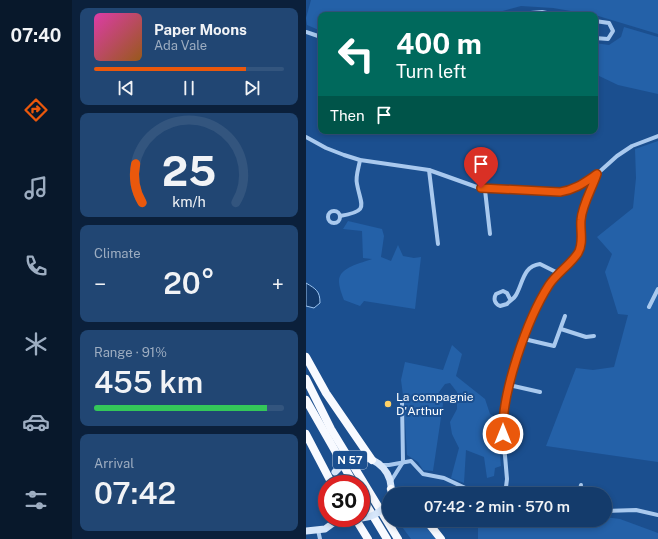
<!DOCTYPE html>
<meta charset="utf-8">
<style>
body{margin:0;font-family:"Public Sans",sans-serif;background:#214673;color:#f1f3f6;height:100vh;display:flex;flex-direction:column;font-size:15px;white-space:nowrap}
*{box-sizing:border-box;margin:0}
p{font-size:13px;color:#9dadc1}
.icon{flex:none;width:22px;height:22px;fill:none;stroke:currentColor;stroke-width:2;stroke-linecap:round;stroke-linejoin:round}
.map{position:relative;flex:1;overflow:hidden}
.panel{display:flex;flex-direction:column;gap:8px;padding:8px;background:#0b203b;width:234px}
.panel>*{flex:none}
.banner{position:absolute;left:12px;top:12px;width:280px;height:122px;border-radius:8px;box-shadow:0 2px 6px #0003,0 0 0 1px #33557e;background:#00695c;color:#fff;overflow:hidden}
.speed{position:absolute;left:12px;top:475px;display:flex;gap:8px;font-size:20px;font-weight:700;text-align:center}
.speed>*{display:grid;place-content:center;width:52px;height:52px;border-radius:50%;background:#143b6b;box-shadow:0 2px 6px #0003,0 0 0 1px #33557e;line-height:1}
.speed .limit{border:6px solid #d22;background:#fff;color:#111}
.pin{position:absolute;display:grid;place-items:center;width:34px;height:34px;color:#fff;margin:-41px -17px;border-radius:50% 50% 50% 0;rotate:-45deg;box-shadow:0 0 4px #0007}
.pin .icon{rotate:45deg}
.me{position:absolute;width:44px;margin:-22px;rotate:0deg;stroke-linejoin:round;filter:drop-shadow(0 0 3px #0008)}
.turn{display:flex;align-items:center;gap:14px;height:84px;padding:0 12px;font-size:18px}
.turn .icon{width:52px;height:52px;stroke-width:2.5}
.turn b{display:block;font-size:28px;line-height:34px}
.then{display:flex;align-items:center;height:38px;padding:0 12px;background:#0003;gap:8px;font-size:15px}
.big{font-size:30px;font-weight:600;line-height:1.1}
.panel .tile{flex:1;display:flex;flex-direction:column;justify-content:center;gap:6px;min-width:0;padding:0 14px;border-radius:8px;background:#214673}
.panel .dial{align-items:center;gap:0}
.dial svg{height:104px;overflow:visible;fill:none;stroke:#33557e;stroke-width:7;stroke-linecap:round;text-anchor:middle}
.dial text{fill:#f1f3f6;stroke:none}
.song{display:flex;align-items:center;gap:12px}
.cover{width:48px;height:48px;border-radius:6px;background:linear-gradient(135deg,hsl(320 70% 55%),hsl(30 70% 35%))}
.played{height:4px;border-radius:2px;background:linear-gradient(90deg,#ea580c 80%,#33557e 80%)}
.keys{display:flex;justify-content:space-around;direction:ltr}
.heat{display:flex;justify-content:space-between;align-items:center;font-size:22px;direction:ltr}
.charge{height:6px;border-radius:3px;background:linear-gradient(90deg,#34c759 91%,#33557e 0)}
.trip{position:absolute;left:76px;top:487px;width:230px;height:40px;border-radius:20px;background:#143b6b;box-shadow:0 2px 6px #0003,0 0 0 1px #33557e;font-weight:600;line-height:40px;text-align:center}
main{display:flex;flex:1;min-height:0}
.tabs{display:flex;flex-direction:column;width:72px;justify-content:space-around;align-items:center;background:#08182b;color:#9dadc1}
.tabs .icon{width:28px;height:28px}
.tabs .on{color:#ea580c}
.tabs b{font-size:18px;color:#f1f3f6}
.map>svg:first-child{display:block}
.green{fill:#2461a8}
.water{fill:#123a6d;stroke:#9cc4f0}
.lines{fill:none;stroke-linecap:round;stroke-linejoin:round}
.minor{stroke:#a9c9ee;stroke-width:4}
.secondary{stroke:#d6e6fa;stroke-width:7}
.trunk{stroke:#f8faff;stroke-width:8}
.secondary-bridge{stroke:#d6e6fa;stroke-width:7}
.route-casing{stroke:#983908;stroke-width:10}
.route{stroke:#ea580c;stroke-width:7}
.poi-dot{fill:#ffd166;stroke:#1b4f8f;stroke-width:1.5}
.labels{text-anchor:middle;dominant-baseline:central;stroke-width:4;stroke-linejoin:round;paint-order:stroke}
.shield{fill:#1b4f8f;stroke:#bbcadd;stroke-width:1}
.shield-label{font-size:11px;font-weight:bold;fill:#fff}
.poi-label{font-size:12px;fill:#fff;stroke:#1b4f8f;text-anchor:start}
</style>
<main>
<nav class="tabs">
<b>07:40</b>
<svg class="icon on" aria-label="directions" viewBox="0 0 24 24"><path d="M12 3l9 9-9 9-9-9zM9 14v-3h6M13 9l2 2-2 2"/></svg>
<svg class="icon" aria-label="music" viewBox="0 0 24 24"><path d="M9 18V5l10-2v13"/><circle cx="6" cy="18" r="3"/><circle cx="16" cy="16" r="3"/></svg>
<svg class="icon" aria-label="phone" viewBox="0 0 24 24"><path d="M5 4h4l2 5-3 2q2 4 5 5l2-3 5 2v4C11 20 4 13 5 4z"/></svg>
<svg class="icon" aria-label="climate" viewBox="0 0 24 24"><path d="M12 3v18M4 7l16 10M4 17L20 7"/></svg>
<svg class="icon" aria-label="car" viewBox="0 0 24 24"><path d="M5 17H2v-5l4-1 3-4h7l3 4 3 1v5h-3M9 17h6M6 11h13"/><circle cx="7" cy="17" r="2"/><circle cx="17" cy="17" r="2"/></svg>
<svg class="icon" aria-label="filters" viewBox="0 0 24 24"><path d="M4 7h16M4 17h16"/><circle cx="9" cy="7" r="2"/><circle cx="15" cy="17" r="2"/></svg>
</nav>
<section class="panel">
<div class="tile">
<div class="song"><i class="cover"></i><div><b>Paper Moons</b><p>Ada Vale</p></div></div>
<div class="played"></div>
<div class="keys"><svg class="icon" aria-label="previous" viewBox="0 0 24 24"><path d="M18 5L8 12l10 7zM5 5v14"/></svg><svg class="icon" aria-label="pause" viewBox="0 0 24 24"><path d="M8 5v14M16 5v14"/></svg><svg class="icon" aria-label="next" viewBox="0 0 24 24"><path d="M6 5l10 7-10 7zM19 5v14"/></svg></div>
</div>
<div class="tile dial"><svg viewBox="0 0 100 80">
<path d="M14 69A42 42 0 1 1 86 69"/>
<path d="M14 69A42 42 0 0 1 9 39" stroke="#ea580c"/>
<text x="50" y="56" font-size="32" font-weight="700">25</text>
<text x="50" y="72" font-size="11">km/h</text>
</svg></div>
<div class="tile"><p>Climate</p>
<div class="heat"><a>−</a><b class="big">20°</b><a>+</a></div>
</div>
<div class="tile"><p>Range · 91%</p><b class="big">455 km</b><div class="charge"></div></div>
<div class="tile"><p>Arrival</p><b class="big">07:42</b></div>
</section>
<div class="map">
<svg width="352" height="539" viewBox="0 0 352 539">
<rect width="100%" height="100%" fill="#1b4f8f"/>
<g class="green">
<polygon points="5,0 352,0 352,34 289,15 247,8 215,6 182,15 15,15 15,31 1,25 0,18"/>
<polygon points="318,27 352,37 352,94 312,85 289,74 289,43 303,45 315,37"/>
<polygon points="352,141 352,462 240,446 270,368 287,370 308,367 322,315 312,314 299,272 306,254 291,237 327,208 330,178 329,149"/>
<path d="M42,221L76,229L78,236L75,257L85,261L92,245L97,256L108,258L115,257L109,309L58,301L54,306L38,300C36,295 33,287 33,281C33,267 56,263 66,259L57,258L56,231L37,229Z"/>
<polygon points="146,345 156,354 150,376 179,399 184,414 191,418 195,466 189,468 188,476 181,478 178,457 160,450 158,483 145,478 153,448 146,434 144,422 151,409 151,392 144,383 139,384 133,392 137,404 127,471 117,470 112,462 101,455 98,403 95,380 99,362 137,370"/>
<polygon points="299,517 314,519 352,533 352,539 172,539 172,520 299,520"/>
<polygon points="91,520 115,520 130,539 105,539"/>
</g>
<path class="water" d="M0,283C10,289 14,291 14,303L8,308L0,306Z"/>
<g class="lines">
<g class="minor">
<polyline points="202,15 236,12 250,15"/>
<polyline points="289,21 303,23 307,31 302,39 289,38"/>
<polyline points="0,32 15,37"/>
<polyline points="0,137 20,148 38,155 54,160 123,170 179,190 263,191 275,185 291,174"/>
<polyline points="123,170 132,244"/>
<polyline points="179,190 184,234"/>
<circle cx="28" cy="217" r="6"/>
<path d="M34,216C64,211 55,206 51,184C49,177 53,167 54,160"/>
<path d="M204,299L201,293L197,291L190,294C187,299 189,304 194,306L201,304C204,300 208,299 210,295C217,283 217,266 234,264L252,273"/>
<polyline points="343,307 352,289"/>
<polyline points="255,329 280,337 288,336"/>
<polyline points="218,339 248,346 259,316"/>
<polyline points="203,385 234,392"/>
<polyline points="96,401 97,461"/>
<polyline points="75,465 83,465 105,461 117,474 138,478 168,492 178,494"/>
<polyline points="85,481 97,462"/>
<polyline points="196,494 200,487 201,479 196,421 198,407 207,369 236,297 243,284 272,253 275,241 275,219 291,174 311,156 326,146 352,136"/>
<polyline points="273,494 275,485"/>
<polyline points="299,511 330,510 352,515"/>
<polyline points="12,530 14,539"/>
</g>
<g class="secondary">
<path d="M53,457C73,458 87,473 85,494"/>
<polyline points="0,531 19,529 34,518"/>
</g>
<g class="trunk">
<polyline points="0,357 20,393 66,460"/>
<polyline points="0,379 25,429 92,539"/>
<polyline points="0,400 48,484"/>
<polyline points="0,434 25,482"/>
<polyline points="85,489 89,494"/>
<polyline points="55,496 81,539"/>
<polyline points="49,518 62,539"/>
<polyline points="120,520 135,539"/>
</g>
<g class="secondary-bridge">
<polyline points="29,472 38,463 53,457"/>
<path d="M56,518C67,517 76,512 82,502"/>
</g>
</g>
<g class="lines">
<g class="route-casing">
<path id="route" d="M175,188L254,192C269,190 279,182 291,174C286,189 276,205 275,220C274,231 278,243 272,253C264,265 251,273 243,285C221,319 195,394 197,434"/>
</g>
<use href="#route" class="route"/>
</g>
<circle class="poi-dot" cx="82" cy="404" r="4"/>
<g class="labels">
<rect class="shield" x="27" y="451" width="34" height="18" rx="3"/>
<g class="shield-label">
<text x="44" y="460">N 57</text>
</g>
<g class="poi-label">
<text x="90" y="397">La compagnie<tspan x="90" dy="14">D'Arthur</tspan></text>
</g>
</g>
</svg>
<div class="speed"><div class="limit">30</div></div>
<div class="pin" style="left:175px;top:188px;background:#d93025"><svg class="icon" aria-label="arrive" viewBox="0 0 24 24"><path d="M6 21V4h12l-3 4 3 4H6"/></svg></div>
<svg class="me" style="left:197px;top:434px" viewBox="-20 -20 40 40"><circle r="17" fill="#ea580c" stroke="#fff" stroke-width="3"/><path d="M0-11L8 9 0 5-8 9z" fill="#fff"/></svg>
<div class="trip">07:42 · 2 min · 570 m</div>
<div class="banner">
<div class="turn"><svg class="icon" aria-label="left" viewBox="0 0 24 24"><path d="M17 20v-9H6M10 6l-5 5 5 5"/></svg><div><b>400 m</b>Turn left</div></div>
<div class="then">Then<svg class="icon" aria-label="arrive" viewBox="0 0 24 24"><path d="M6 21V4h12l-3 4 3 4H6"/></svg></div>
</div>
</div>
</main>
